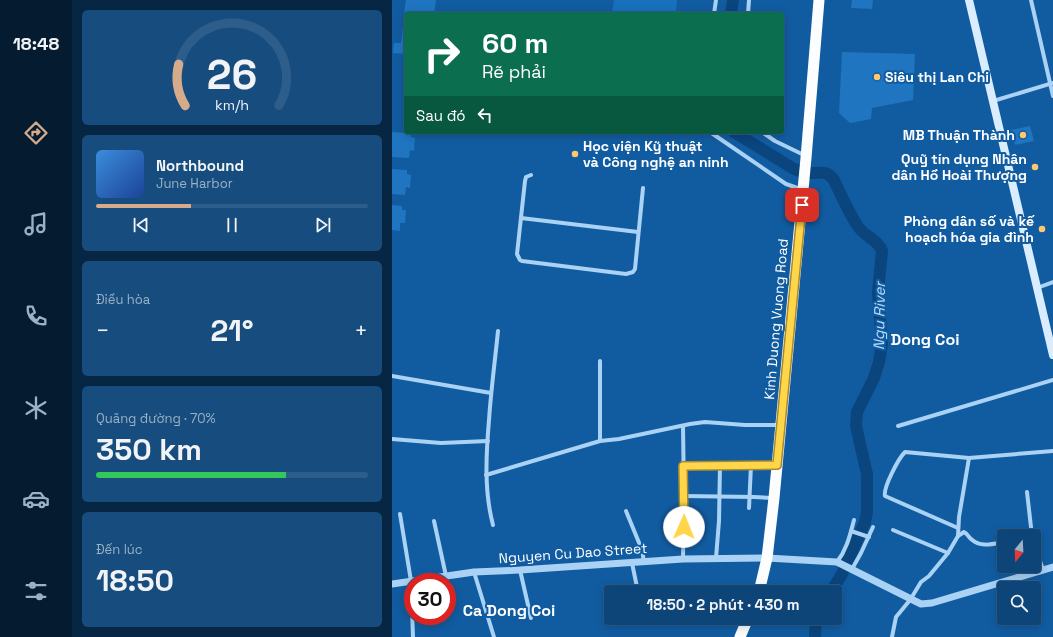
<!DOCTYPE html>
<html lang="vi">
<meta charset="utf-8">
<style>
body{margin:0;font-family:"Space Grotesk",sans-serif;background:#164c7e;color:#f1f3f6;height:100vh;display:flex;flex-direction:column;font-size:15px;white-space:nowrap}
*{box-sizing:border-box;margin:0}
p{font-size:13px;color:#9ab1c6}
.icon{flex:none;width:22px;height:22px;fill:none;stroke:currentColor;stroke-width:2;stroke-linecap:round;stroke-linejoin:round}
.map{position:relative;flex:1;overflow:hidden}
.drawer{display:flex;flex-direction:column;gap:10px;padding:10px;background:#072643;width:320px}
.drawer>*{flex:none}
.banner{position:absolute;left:12px;top:12px;width:380px;height:122px;border-radius:4px;box-shadow:0 2px 10px #0003,0 0 0 1px #2d5d8a;background:#0b6e4f;color:#fff;overflow:hidden}
.needle{width:26px;rotate:198deg}
.tools{position:absolute;left:605px;top:529px;display:grid;gap:8px}
.tools a{display:grid;place-items:center;width:44px;height:44px;border-radius:4px;background:#0d4579;box-shadow:0 2px 10px #0003,0 0 0 1px #2d5d8a;font-size:20px}
.speed{position:absolute;left:12px;top:573px;display:flex;gap:8px;font-size:20px;font-weight:700;text-align:center}
.speed>*{display:grid;place-content:center;width:52px;height:52px;border-radius:50%;background:#0d4579;box-shadow:0 2px 10px #0003,0 0 0 1px #2d5d8a;line-height:1}
.speed .limit{border:6px solid #d22;background:#fff;color:#111}
.pin{position:absolute;display:grid;place-items:center;width:34px;height:34px;color:#fff;margin:-17px;border-radius:8px;box-shadow:0 2px 6px #0006}
.me{position:absolute;width:44px;margin:-22px;rotate:1deg;stroke-linejoin:round;filter:drop-shadow(0 0 3px #0008)}
.turn{display:flex;align-items:center;gap:14px;height:84px;padding:0 12px;font-size:18px}
.turn .icon{width:52px;height:52px;stroke-width:2.5}
.turn b{display:block;font-size:28px;line-height:34px}
.then{display:flex;align-items:center;height:38px;padding:0 12px;background:#0003;gap:8px;font-size:15px}
.big{font-size:30px;font-weight:700;line-height:1.1}
.drawer .widget{flex:1;display:flex;flex-direction:column;justify-content:center;gap:6px;min-width:0;padding:0 14px;border-radius:6px;background:#164c7e}
.drawer .dial{align-items:center;gap:0}
.dial svg{height:104px;overflow:visible;fill:none;stroke:#2d5d8a;stroke-width:7;stroke-linecap:round;text-anchor:middle}
.dial text{fill:#f1f3f6;stroke:none}
.song{display:flex;align-items:center;gap:12px}
.cover{width:48px;height:48px;border-radius:6px;background:linear-gradient(135deg,hsl(210 70% 55%),hsl(220 70% 35%))}
.played{height:4px;border-radius:2px;background:linear-gradient(90deg,#d6ab8b 35%,#2d5d8a 35%)}
.keys{display:flex;justify-content:space-around;direction:ltr}
.heat{display:flex;justify-content:space-between;align-items:center;font-size:22px;direction:ltr}
.charge{height:6px;border-radius:3px;background:linear-gradient(90deg,#34c759 70%,#2d5d8a 0)}
.trip{position:absolute;left:212px;top:585px;width:238px;height:40px;border-radius:4px;background:#0d4579;box-shadow:0 2px 10px #0003,0 0 0 1px #2d5d8a;font-weight:700;line-height:40px;text-align:center}
main{display:flex;flex:1;min-height:0}
.menu{display:flex;flex-direction:column;width:72px;justify-content:space-around;align-items:center;background:#051c30;color:#9ab1c6}
.menu .icon{width:28px;height:28px}
.menu .current{color:#d6ab8b}
.menu b{font-size:18px;color:#f1f3f6}
.map>svg:first-child{display:block}
.green{fill:#1870bc}
.lines{fill:none;stroke-linecap:round;stroke-linejoin:round}
.river{stroke:#0a457d;stroke-width:12}
.building{fill:#1f75c0}
.minor{stroke:#aad2f5;stroke-width:4}
.tertiary{stroke:#aad2f5;stroke-width:7}
.secondary{stroke:#daedfe;stroke-width:8}
.trunk{stroke:#fcfdff;stroke-width:11}
.route-casing{stroke:#a68a30;stroke-width:10}
.route{stroke:#ffd54a;stroke-width:7}
.poi-dot{fill:#ffc86e;stroke:#115ca1;stroke-width:1.5}
.labels{text-anchor:middle;dominant-baseline:central;stroke-width:4;stroke-linejoin:round;paint-order:stroke}
.poi-label{font-size:14px;font-weight:bold;fill:#fff;stroke:#115ca1;text-anchor:end}
.street-label{font-size:14px;fill:#fff;stroke:#115ca1}
.water-label{font-size:15px;font-style:italic;fill:#b6dcfc;stroke:#115ca1}
.quarter-label{font-size:16px;font-weight:bold;fill:#fff;stroke:#115ca1}
</style>
<main>
<nav class="menu">
<b>18:48</b>
<svg class="icon current" aria-label="directions" viewBox="0 0 24 24"><path d="M12 3l9 9-9 9-9-9zM9 14v-3h6M13 9l2 2-2 2"/></svg>
<svg class="icon" aria-label="music" viewBox="0 0 24 24"><path d="M9 18V5l10-2v13"/><circle cx="6" cy="18" r="3"/><circle cx="16" cy="16" r="3"/></svg>
<svg class="icon" aria-label="phone" viewBox="0 0 24 24"><path d="M5 4h4l2 5-3 2q2 4 5 5l2-3 5 2v4C11 20 4 13 5 4z"/></svg>
<svg class="icon" aria-label="climate" viewBox="0 0 24 24"><path d="M12 3v18M4 7l16 10M4 17L20 7"/></svg>
<svg class="icon" aria-label="car" viewBox="0 0 24 24"><path d="M5 17H2v-5l4-1 3-4h7l3 4 3 1v5h-3M9 17h6M6 11h13"/><circle cx="7" cy="17" r="2"/><circle cx="17" cy="17" r="2"/></svg>
<svg class="icon" aria-label="filters" viewBox="0 0 24 24"><path d="M4 7h16M4 17h16"/><circle cx="9" cy="7" r="2"/><circle cx="15" cy="17" r="2"/></svg>
</nav>
<section class="drawer">
<div class="widget dial"><svg viewBox="0 0 100 80">
<path d="M14 69A42 42 0 1 1 86 69"/>
<path d="M14 69A42 42 0 0 1 9 37" stroke="#d6ab8b"/>
<text x="50" y="56" font-size="32" font-weight="700">26</text>
<text x="50" y="72" font-size="11">km/h</text>
</svg></div>
<div class="widget">
<div class="song"><i class="cover"></i><div><b>Northbound</b><p>June Harbor</p></div></div>
<div class="played"></div>
<div class="keys"><svg class="icon" aria-label="previous" viewBox="0 0 24 24"><path d="M18 5L8 12l10 7zM5 5v14"/></svg><svg class="icon" aria-label="pause" viewBox="0 0 24 24"><path d="M8 5v14M16 5v14"/></svg><svg class="icon" aria-label="next" viewBox="0 0 24 24"><path d="M6 5l10 7-10 7zM19 5v14"/></svg></div>
</div>
<div class="widget"><p>Điều hòa</p>
<div class="heat"><a>−</a><b class="big">21°</b><a>+</a></div>
</div>
<div class="widget"><p>Quãng đường · 70%</p><b class="big">350 km</b><div class="charge"></div></div>
<div class="widget"><p>Đến lúc</p><b class="big">18:50</b></div>
</section>
<div class="map">
<svg width="661" height="637" viewBox="0 0 661 637">
<rect width="100%" height="100%" fill="#115ca1"/>
<polygon class="green" points="222,0 285,0 284,14 220,14"/>
<g class="lines">
<g class="river">
<polyline points="339,14 341,0"/>
<path d="M342,132L402,169C408,171 412,173 418,173C430,173 434,170 442,180C449,195 456,211 465,225C471,236 486,239 490,251L486,292L490,344L487,362L482,378L465,412L464,426L475,474V512L473,522L450,574L439,592"/>
<polyline points="423,637 424,618"/>
</g>
</g>
<g class="building">
<polygon points="14,0 44,0 42,14 12,14"/>
<polygon points="460,0 481,0 480,9 459,8"/>
<polygon points="11,27 14,27 14,54 1,53 2,43 9,43"/>
<polygon points="450,52 523,54 521,100 480,108 479,119 458,123 447,113"/>
<polygon points="638,126 642,141 623,145 619,130"/>
<polygon points="0,132 19,133 19,137 23,138 22,151 18,150 17,158 0,157"/>
<polygon points="0,169 15,170 15,174 19,175 18,188 14,187 13,195 0,194"/>
<polygon points="0,205 10,206 10,210 14,210 13,223 8,223 8,231 0,230"/>
</g>
<g class="lines">
<g class="minor">
<polyline points="639,0 661,96"/>
<polyline points="322,14 324,0"/>
<polyline points="356,14 357,0"/>
<polyline points="601,101 661,83"/>
<polyline points="318,132 394,184 411,190"/>
<polyline points="370,132 383,141 414,156"/>
<polyline points="139,175 134,177 133,181 125,254 128,260 130,261 234,274 241,272 243,269 251,188"/>
<polyline points="129,218 246,232"/>
<polyline points="645,288 661,282"/>
<polyline points="0,376 99,393"/>
<polyline points="291,426 292,496 291,559"/>
<polyline points="506,426 661,380"/>
<polyline points="0,439 49,443 96,441"/>
<polyline points="208,441 208,361"/>
<polyline points="291,466 328,465"/>
<polyline points="94,475 208,441 227,439 298,424 313,422 353,425 388,425"/>
<polyline points="635,492 640,536"/>
<polyline points="292,496 362,497 381,498"/>
<polyline points="357,508 359,465"/>
<polyline points="234,511 250,550 252,562"/>
<polyline points="8,514 19,581 21,637"/>
<polyline points="42,521 54,576"/>
<path d="M101,525C92,491 94,455 97,420C99,390 103,361 106,331"/>
<path d="M566,528L493,496C491,488 506,459 513,452L577,458L661,451"/>
<polyline points="501,530 556,553"/>
<polyline points="459,531 477,537"/>
<path d="M566,536L572,532C576,534 576,537 579,539C589,548 601,544 612,542"/>
<polyline points="642,543 651,570"/>
<polyline points="324,558 327,521 328,465 384,465"/>
<path d="M445,562C455,549 458,535 462,520"/>
<polyline points="240,563 246,592"/>
<polyline points="460,569 469,553 481,527"/>
<polyline points="128,570 139,618"/>
<polyline points="82,572 102,637"/>
<polyline points="500,637 504,617 518,600 529,582 537,576 556,553 566,536 567,517 577,458"/>
</g>
<polyline class="tertiary" points="0,584 82,572 128,570 291,559 375,558 445,562 529,604 540,603 661,567"/>
<polyline class="secondary" points="577,0 661,355"/>
<g class="trunk">
<polyline points="367,592 375,558 382,498 414,158 427,0"/>
<polyline points="348,637 356,618"/>
</g>
</g>
<g class="lines">
<g class="route-casing">
<polyline id="route" points="292,527 291,466 385,465 410,205"/>
</g>
<use href="#route" class="route"/>
</g>
<g class="poi-dot">
<circle cx="485" cy="77" r="4"/>
<circle cx="631" cy="135" r="4"/>
<circle cx="183" cy="154" r="4"/>
<circle cx="643" cy="167" r="4"/>
<circle cx="650" cy="229" r="4"/>
</g>
<g class="labels">
<g class="poi-label">
<text x="493" y="77" text-anchor="start">Siêu thị Lan Chi</text>
<text x="623" y="135">MB Thuận Thành</text>
<text x="191" y="146" text-anchor="start">Học viện Kỹ thuật<tspan x="191" dy="16">và Công nghệ an ninh</tspan></text>
<text x="635" y="159">Quỹ tín dụng Nhân<tspan x="635" dy="16">dân Hồ Hoài Thượng</tspan></text>
<text x="642" y="221">Phòng dân số và kế<tspan x="642" dy="16">hoạch hóa gia đình</tspan></text>
</g>
<g class="street-label">
<text transform="translate(384 319) rotate(-85)">Kinh Duong Vuong Road</text>
<text transform="translate(181 553) rotate(-4)">Nguyen Cu Dao Street</text>
</g>
<g class="water-label">
<text transform="translate(487 316) rotate(-89)">Ngu River</text>
</g>
<g class="quarter-label">
<text x="533" y="339">Dong Coi</text>
<text x="117" y="610">Ca Dong Coi</text>
</g>
</g>
</svg>
<div class="tools">
<a><svg class="needle" viewBox="-14 -14 28 28"><path d="M0-13l5 13h-10z" fill="#e53935"/><path d="M0 13l5-13h-10z" fill="#9ab1c6"/></svg></a>
<a><svg class="icon" aria-label="search" viewBox="0 0 24 24"><circle cx="10" cy="10" r="6"/><path d="M15 15l6 6"/></svg></a>
</div>
<div class="speed"><div class="limit">30</div></div>
<div class="pin" style="left:410px;top:205px;background:#d93025"><svg class="icon" aria-label="arrive" viewBox="0 0 24 24"><path d="M6 21V4h12l-3 4 3 4H6"/></svg></div>
<svg class="me" style="left:292px;top:527px" viewBox="-20 -20 40 40"><circle r="19" fill="#fff"/><path d="M0-13L10 11 0 6-10 11z" fill="#ffd54a"/></svg>
<div class="trip">18:50 · 2 phút · 430 m</div>
<div class="banner">
<div class="turn"><svg class="icon" aria-label="right" viewBox="0 0 24 24"><path d="M7 20v-9h11M14 6l5 5-5 5"/></svg><div><b>60 m</b>Rẽ phải</div></div>
<div class="then">Sau đó<svg class="icon" aria-label="left" viewBox="0 0 24 24"><path d="M17 20v-9H6M10 6l-5 5 5 5"/></svg></div>
</div>
</div>
</main>
